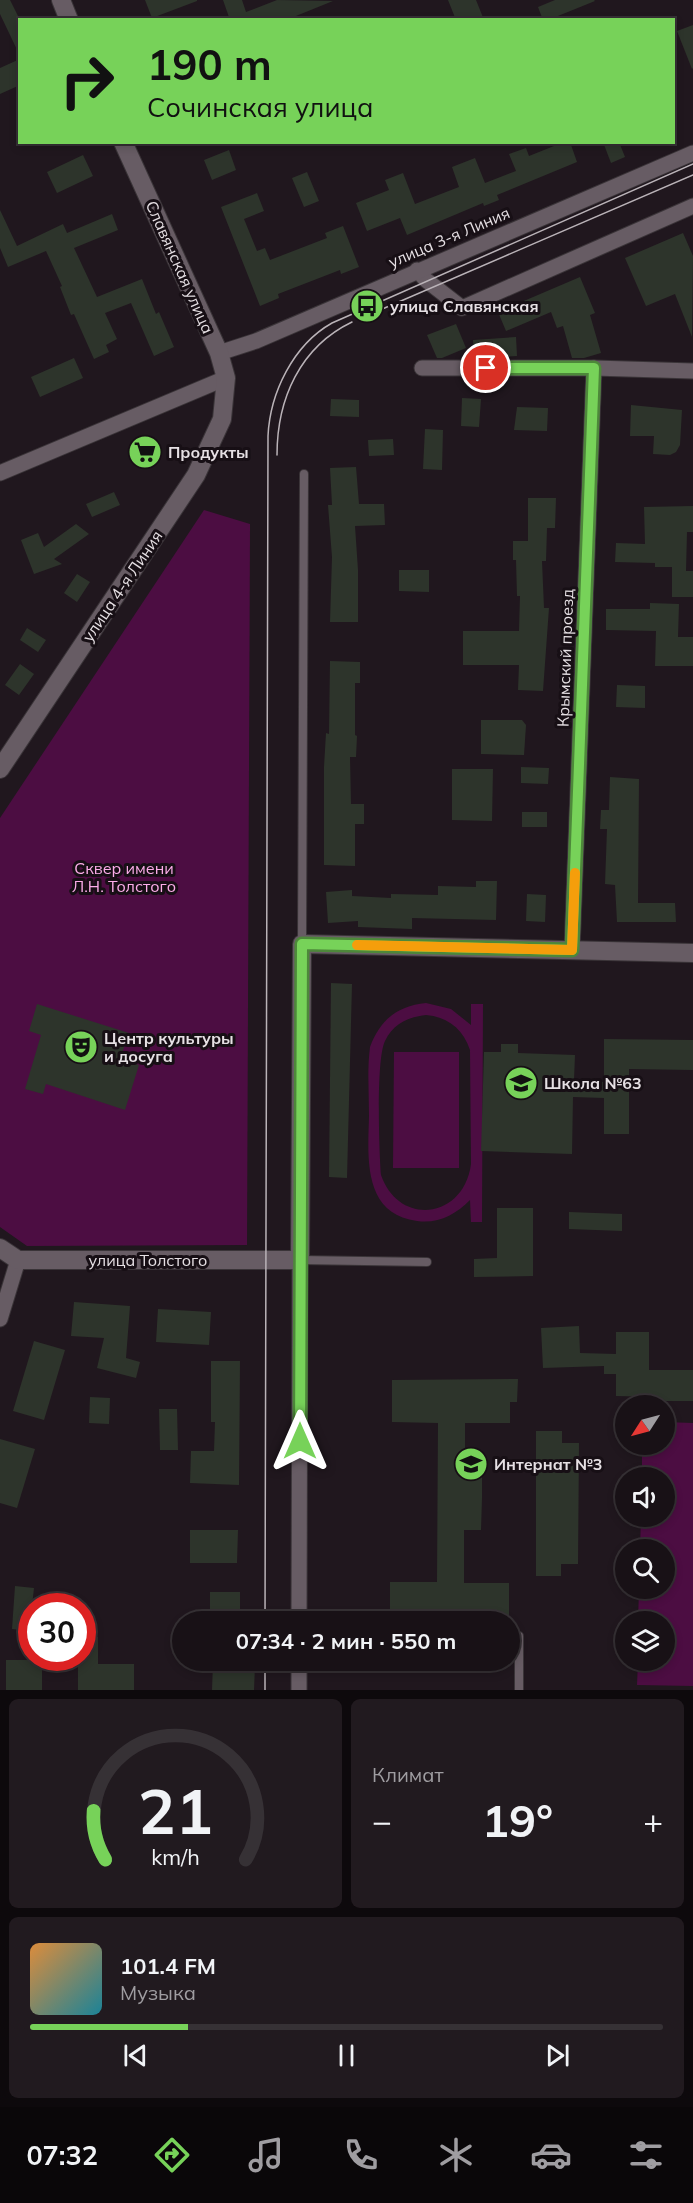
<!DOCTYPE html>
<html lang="ru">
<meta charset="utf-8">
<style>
body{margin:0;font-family:Mulish,sans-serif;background:#211a1f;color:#f1f3f6;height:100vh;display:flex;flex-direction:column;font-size:22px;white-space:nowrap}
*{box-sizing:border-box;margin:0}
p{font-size:20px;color:#9f9da1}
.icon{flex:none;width:33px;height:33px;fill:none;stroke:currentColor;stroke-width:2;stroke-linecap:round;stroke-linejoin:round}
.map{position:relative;height:1690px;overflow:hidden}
.side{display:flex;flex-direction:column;gap:9px;padding:9px;background:#0d090c;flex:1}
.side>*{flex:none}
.guide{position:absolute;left:18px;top:18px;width:657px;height:126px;border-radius:0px;box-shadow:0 3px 9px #0003,0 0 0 2px #363135;background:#77d259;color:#111;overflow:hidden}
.needle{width:39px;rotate:234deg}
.buttons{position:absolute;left:615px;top:1395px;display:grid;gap:12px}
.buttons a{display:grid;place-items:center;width:60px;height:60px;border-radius:50%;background:#181116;box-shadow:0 3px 9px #0003,0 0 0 2px #363135;font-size:30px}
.speed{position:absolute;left:18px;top:1593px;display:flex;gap:12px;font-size:30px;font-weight:700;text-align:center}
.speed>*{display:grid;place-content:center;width:78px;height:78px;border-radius:50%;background:#181116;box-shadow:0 3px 9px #0003,0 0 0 2px #363135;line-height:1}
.speed .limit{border:9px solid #d22;background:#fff;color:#111}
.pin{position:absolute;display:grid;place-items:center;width:51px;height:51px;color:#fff;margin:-26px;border:3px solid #fff;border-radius:50%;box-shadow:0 2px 6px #0007}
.me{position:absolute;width:66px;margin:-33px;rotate:0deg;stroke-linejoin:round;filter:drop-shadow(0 0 4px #0008)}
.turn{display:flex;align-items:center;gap:21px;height:126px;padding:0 30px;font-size:27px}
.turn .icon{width:78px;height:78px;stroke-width:2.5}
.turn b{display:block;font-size:42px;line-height:51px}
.big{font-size:45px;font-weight:700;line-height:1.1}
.side .tile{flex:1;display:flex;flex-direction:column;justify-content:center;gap:9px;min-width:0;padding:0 21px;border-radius:9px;background:#211a1f}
.side .dial{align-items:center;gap:0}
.dial svg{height:156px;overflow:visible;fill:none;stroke:#363135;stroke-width:7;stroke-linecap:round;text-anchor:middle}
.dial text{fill:#f1f3f6;stroke:none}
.song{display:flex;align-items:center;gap:18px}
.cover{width:72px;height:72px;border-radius:9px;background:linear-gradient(135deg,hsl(30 70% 55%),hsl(190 70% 35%))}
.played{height:6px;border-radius:3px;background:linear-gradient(90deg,#77d259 25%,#363135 25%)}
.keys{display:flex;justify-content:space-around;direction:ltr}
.heat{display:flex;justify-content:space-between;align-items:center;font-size:33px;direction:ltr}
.side .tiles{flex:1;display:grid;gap:9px;grid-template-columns:1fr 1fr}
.tile:last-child{grid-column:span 2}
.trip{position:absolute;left:172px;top:1611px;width:348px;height:60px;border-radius:30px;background:#181116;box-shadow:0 3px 9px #0003,0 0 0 2px #363135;font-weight:700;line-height:60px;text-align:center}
.dock{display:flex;height:96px;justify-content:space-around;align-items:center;background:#0a0709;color:#9f9da1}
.dock .icon{width:42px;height:42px}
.dock .active{color:#77d259}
.dock b{font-size:27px;color:#f1f3f6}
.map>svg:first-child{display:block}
.green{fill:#4c0d42;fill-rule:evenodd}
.building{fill:#2d342b}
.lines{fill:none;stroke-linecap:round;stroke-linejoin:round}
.service-casing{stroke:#3a3438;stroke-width:10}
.minor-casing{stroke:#3a3438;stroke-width:17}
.tertiary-casing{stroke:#3a3438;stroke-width:20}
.service{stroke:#675c64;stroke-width:8}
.minor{stroke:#675c64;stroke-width:15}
.tertiary{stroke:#675c64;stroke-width:18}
.tram{stroke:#bab3b8;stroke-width:1.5}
.route-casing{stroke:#4d883a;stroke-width:15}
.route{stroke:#77d259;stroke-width:10}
.slow{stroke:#f59e0b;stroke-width:10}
.labels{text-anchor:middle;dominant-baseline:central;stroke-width:6;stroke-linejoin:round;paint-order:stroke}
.street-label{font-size:16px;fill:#e6e0e4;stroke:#170f15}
.poi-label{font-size:16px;font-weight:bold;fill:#e6e0e4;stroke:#170f15;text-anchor:start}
.park-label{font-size:16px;fill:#fdadea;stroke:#170f15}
</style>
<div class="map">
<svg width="693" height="1690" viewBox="0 0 693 1690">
<rect width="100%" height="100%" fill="#20171e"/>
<g class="green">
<polygon points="204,510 250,524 247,1245 27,1246 0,1227 0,818"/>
<path d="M426,1003L451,1009L471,1025V1004H483L482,1222H471L470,1200C455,1215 438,1224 417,1221C362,1214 368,1156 369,1116C369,1093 367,1070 370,1047C380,1020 397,1006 426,1003ZM426,1015C448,1017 463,1029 470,1050L471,1164C464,1219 399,1227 381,1175C379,1150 376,1059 385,1041C393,1024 408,1017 426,1015Z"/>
<polygon points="394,1052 459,1052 459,1168 393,1168"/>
<polygon points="665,1422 693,1423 693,1686 637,1685 638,1661 664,1660 664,1622 638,1621 639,1589 664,1588 664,1550 640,1549 641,1517 664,1516 664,1478 642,1477 642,1445 664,1444"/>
</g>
<g class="building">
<polygon points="0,0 10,0 20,20 20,56 0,14"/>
<polygon points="145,0 197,0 197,1 152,18"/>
<polygon points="223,0 242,0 246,12 277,0 333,1 286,20 230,20"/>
<polygon points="448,0 476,0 484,20 456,20"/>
<polygon points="555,0 594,0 595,1 548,20 543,20 538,7"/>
<polygon points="693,25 693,68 692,69 677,31"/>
<polygon points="20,59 20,85 0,94 0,68"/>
<polygon points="564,142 570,142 577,162 497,195 499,200 484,206 483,203 407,235 400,218 367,231 356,203 389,190 385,180 403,173 415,204 459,187 452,167 475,158 485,183 516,171 509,154 526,148 529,156"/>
<polygon points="603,142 619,142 625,157 611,163"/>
<polygon points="229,150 236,170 212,180 204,160"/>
<polygon points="83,155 93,176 57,193 47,172"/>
<polygon points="307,172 319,201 304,207 292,178"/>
<polygon points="257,193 264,211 244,219 257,251 265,248 270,260 327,238 325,233 343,226 359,267 341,274 340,270 278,294 279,298 260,306 221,207"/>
<polygon points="0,210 17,246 63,224 67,233 112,214 118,230 74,248 97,297 142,279 156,314 159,312 174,347 154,356 131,303 105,313 117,339 106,345 109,352 94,359 74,314 71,315 60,287 62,286 46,251 8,267 0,248"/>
<polygon points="683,233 693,256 692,337 675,294 646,306 625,258"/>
<polygon points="580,277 595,313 590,315 601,353 584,358 572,358 563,326 557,328 551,312 506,331 498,312"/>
<polygon points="456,324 466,348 442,358 437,358 427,335"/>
<polygon points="516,337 517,356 474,358 473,340"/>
<polygon points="74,358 83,378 40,397 31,377"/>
<polygon points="462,398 481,399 479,427 461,426"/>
<polygon points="331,399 359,400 359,417 330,416"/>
<polygon points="631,405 682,410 680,445 676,452 670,455 653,454 654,436 630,436"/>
<polygon points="517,407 548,408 547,431 514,430"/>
<polygon points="425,429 443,430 442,470 423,469"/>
<polygon points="149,437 160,456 141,467 130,448"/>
<polygon points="393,439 394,455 369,456 368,440"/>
<polygon points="356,467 359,504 384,504 385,525 355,526 358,570 358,622 330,622 332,557 328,505 332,505 330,468"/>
<polygon points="114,492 120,505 92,517 86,504"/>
<polygon points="528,498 556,498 555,528 547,528 546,561 542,561 544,608 549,608 543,691 518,690 519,665 463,665 463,631 519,631 520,596 517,596 516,560 513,560 513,541 528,541"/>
<polygon points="693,506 693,532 687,532 686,571 693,571 693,597 672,597 672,567 655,567 655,563 615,562 616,543 645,544 644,507"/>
<polygon points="76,524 89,534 54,559 62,564 34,574 21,540 38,533 44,547"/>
<polygon points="399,570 429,570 429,592 399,591"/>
<polygon points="77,574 90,582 77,602 64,593"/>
<polygon points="650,603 679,604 678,637 693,637 693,666 655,666 656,631 606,630 606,609 650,609"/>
<polygon points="27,628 46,640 38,652 20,640"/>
<polygon points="330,661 360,662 360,683 355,683 355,735 357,736 356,757 350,757 351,804 364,804 364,824 355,824 355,866 324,865 324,767 326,733 329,734"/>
<polygon points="20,664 34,674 19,695 5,685"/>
<polygon points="617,685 645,686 645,708 616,707"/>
<polygon points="481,720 522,720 526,725 524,755 481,754"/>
<polygon points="521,767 549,768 548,784 521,783"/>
<polygon points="452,769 493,769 492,821 452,820"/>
<polygon points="610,777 639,779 638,903 675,903 676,922 617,922 615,885 605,884 607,829 600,829 601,810 609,810"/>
<rect x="522" y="812" width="25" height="15"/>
<polygon points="476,881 497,881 496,920 412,918 412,929 358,927 358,921 328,923 326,892 352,890 352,896 391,898 391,894 438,895 438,886 476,887"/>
<polygon points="527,894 546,895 545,922 526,921"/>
<polygon points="331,983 352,984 347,1178 329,1177"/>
<polygon points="37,1004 129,1033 120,1059 139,1065 125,1110 46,1084 43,1094 25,1089 41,1035 29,1031"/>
<polygon points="604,1039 693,1040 693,1070 629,1069 629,1134 604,1134 604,1098 573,1097 572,1154 481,1151 484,1052 501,1052 501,1044 518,1044 518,1053 575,1055 574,1080 604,1082"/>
<polygon points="497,1208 533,1208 533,1276 474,1277 474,1259 497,1258"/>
<polygon points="569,1212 622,1214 622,1231 569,1229"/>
<polygon points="74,1302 130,1306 126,1358 140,1362 136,1378 97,1368 104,1338 71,1336"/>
<polygon points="158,1309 211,1312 209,1345 156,1342"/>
<polygon points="579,1326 580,1353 616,1354 616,1332 649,1332 649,1370 693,1370 693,1401 659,1401 659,1397 616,1396 616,1374 604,1374 604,1366 543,1368 541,1328"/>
<polygon points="34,1341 65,1350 44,1420 13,1411"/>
<polygon points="211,1361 240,1361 239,1485 190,1483 191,1451 214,1451 215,1422 211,1422"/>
<polygon points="518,1379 517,1402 510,1402 510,1423 465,1423 465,1476 482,1476 482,1498 481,1530 464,1530 464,1583 509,1583 509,1622 390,1622 390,1582 437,1582 438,1423 392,1422 392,1380"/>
<polygon points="90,1397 110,1398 109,1424 89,1423"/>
<polygon points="159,1409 177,1409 178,1450 160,1450"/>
<polygon points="536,1431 562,1431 562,1443 579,1443 578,1564 561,1564 561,1576 536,1576"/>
<polygon points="0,1439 35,1449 17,1508 0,1503"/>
<polygon points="190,1530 238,1530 237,1563 190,1563"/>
<polygon points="15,1586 34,1588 32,1606 32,1631 12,1629"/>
<rect x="210" y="1592" width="30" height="30"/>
<polygon points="82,1637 98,1637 98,1664 134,1664 134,1690 78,1690 78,1664 82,1664"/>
<rect x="6" y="1660" width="36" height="30"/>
<polygon points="213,1663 255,1665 254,1690 212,1690"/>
</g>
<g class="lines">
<g class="service-casing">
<g id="service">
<polyline points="302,944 304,474"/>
<polyline points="300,1260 427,1262"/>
<polyline points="519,1636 519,1690"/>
</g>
</g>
<g class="minor-casing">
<g id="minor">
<polyline points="417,270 426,280 462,308 693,206"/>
<polyline points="219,353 256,341 693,153"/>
<polyline points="422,368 594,368 693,371"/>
<polyline points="0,473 226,378"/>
<polyline points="572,950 594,368"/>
<polyline points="0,1319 18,1260"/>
<polyline points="299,1622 300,1260"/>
<polyline points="299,1690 299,1660"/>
</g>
</g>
<g class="tertiary-casing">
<g id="tertiary">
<polyline points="61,0 69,20"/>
<polyline points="0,769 196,475 222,419 226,378 219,353 123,142"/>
<polyline points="0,1248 18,1260 300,1260 302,944 693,953"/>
</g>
</g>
<use href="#service" class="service"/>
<use href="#minor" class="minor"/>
<use href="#tertiary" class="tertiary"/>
<g class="tram">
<polyline points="380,310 693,175"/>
<path d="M277,455C277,399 300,347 352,322"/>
<path d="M265,1622L268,436C270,393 293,345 332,323L693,164"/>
<polyline points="265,1660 265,1690"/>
</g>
</g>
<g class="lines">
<g class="route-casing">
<polyline id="route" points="300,1441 302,944 572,950 594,368 486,368"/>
</g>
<use href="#route" class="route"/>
<polyline class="slow" points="357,945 572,950 575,873"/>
</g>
<defs>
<g id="bus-disc" transform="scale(1.725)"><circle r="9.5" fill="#77d259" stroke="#170f15"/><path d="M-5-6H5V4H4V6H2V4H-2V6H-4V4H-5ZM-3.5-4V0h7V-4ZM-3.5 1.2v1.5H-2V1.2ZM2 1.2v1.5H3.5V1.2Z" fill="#111"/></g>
<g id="supermarket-disc" transform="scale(1.725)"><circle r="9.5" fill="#77d259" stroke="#170f15"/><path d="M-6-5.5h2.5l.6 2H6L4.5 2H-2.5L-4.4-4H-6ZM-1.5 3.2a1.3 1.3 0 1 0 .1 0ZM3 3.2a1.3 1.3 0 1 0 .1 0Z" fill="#111"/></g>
<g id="theatre-disc" transform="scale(1.725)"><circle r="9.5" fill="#77d259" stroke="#170f15"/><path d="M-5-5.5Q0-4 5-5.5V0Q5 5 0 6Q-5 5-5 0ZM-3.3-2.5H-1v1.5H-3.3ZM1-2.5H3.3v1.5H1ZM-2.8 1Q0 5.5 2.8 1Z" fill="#111"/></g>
<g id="school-disc" transform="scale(1.725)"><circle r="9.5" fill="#77d259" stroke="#170f15"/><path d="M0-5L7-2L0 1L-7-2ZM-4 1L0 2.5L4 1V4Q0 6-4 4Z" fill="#111"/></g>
</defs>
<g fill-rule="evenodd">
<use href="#bus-disc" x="367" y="306"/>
<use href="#supermarket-disc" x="145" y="452"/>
<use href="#theatre-disc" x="81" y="1047"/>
<use href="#school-disc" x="521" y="1083"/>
<use href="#school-disc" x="471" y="1464"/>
</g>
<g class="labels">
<g class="street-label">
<text transform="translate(449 237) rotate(-23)">улица 3-я Линия</text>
<text transform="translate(180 267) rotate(66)">Славянская улица</text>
<text transform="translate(122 586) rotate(-56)">улица 4-я Линия</text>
<text transform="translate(565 658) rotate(-88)">Крымский проезд</text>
<text x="148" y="1260">улица Толстого</text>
</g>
<g class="poi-label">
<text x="390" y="306">улица Славянская</text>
<text x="168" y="452">Продукты</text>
<text x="104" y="1038">Центр культуры<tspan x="104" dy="18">и досуга</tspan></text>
<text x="544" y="1083">Школа №63</text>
<text x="494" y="1464">Интернат №3</text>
</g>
<g class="park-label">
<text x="124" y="868">Сквер имени<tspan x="124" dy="18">Л.Н. Толстого</tspan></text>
</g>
</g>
</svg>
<div class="buttons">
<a><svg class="needle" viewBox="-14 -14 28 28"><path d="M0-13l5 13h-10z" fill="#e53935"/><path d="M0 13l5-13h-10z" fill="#9f9da1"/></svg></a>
<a><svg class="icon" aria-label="sound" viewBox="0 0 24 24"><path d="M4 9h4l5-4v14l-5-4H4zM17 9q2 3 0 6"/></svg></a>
<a><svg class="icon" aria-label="search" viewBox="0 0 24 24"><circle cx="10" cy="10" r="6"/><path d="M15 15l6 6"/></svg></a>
<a><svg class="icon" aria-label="layers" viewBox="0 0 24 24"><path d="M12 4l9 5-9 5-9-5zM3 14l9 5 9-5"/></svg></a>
</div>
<div class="speed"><div class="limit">30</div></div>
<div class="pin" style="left:486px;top:368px;background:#d93025"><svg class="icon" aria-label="arrive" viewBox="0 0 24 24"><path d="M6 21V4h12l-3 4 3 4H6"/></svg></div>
<svg class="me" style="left:300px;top:1441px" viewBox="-20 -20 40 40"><path d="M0-17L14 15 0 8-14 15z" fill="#77d259" stroke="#fff" stroke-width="4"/></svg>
<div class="trip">07:34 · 2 мин · 550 m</div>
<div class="guide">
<div class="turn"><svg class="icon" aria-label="right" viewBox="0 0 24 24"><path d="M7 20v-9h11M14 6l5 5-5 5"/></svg><div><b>190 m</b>Сочинская улица</div></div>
</div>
</div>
<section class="side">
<div class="tiles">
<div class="tile dial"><svg viewBox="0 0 100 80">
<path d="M14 69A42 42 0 1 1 86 69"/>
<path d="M14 69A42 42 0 0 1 8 44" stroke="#77d259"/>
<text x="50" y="56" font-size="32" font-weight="700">21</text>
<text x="50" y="72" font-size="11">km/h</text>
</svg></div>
<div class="tile"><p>Климат</p>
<div class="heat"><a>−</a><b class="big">19°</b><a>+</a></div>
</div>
<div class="tile">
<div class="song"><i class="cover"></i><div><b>101.4 FM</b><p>Музыка</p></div></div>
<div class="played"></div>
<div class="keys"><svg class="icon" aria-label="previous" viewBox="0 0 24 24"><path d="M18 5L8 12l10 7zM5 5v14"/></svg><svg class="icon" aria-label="pause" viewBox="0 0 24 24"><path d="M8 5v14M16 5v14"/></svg><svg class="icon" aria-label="next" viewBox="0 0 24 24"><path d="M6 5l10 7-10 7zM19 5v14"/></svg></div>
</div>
</div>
</section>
<nav class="dock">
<b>07:32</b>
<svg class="icon active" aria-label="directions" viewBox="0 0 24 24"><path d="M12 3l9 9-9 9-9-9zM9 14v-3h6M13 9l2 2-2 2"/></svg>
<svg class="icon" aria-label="music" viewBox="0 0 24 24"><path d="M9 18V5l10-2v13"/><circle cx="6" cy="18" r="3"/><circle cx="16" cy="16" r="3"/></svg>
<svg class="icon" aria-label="phone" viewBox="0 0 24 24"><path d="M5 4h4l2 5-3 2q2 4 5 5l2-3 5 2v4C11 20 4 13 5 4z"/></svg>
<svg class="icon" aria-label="climate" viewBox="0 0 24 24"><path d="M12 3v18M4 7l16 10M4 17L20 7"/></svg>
<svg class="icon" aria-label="car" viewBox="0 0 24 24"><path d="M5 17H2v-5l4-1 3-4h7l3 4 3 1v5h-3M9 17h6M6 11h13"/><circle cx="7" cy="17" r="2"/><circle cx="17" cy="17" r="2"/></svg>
<svg class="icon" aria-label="filters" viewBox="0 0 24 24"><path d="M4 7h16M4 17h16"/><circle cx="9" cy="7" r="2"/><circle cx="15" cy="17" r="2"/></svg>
</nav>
